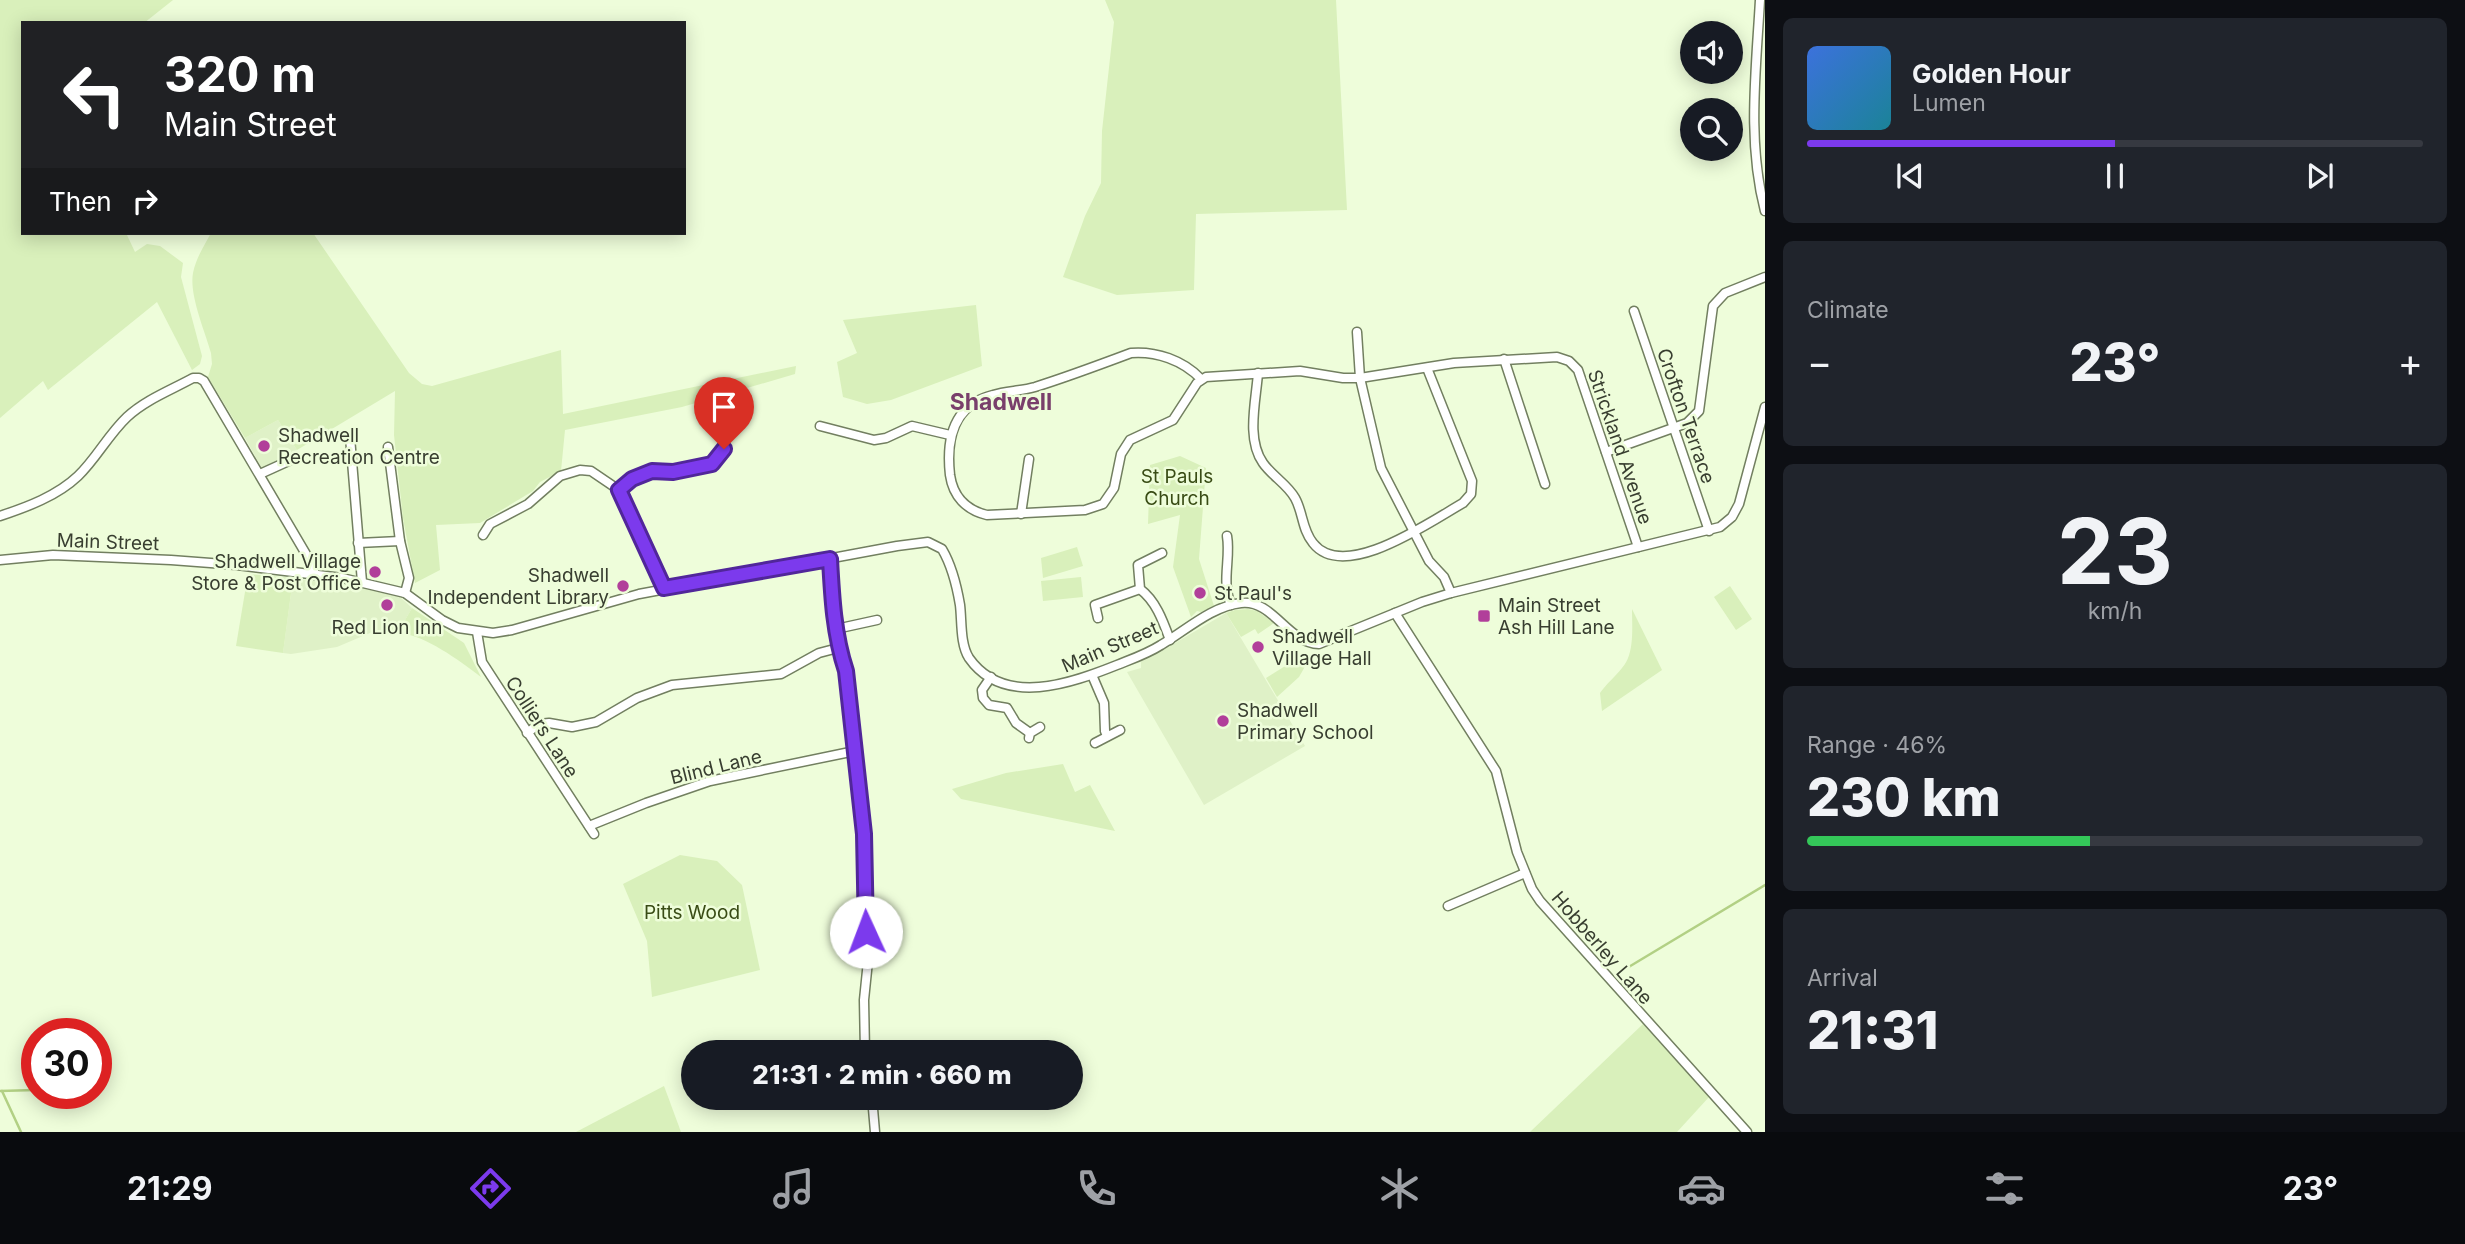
<!DOCTYPE html>
<meta charset="utf-8">
<style>
body{margin:0;font-family:Inter,sans-serif;background:#20242c;color:#f1f3f6;height:100vh;display:flex;flex-direction:column;font-size:26px;white-space:nowrap}
*{box-sizing:border-box;margin:0}
p{font-size:23px;color:#9ea1a6}
.icon{flex:none;width:38px;height:38px;fill:none;stroke:currentColor;stroke-width:2;stroke-linecap:round;stroke-linejoin:round}
.map{position:relative;flex:1;overflow:hidden}
.drawer{display:flex;flex-direction:column;gap:18px;padding:18px;background:#0d0f14;width:700px}
.drawer>*{flex:none}
.guide{position:absolute;left:21px;top:21px;width:665px;height:214px;border-radius:0px;box-shadow:0 4px 18px #0003;background:#202124;color:#fff;overflow:hidden}
.fabs{position:absolute;left:1680px;top:21px;display:grid;gap:14px}
.fabs a{display:grid;place-items:center;width:63px;height:63px;border-radius:50%;background:#171b24;box-shadow:0 4px 18px #0003;font-size:35px}
.speed{position:absolute;left:21px;top:1018px;display:flex;gap:14px;font-size:35px;font-weight:700;text-align:center}
.speed>*{display:grid;place-content:center;width:91px;height:91px;border-radius:50%;background:#171b24;box-shadow:0 4px 18px #0003;line-height:1}
.speed .limit{border:10px solid #d22;background:#fff;color:#111}
.pin{position:absolute;display:grid;place-items:center;width:60px;height:60px;color:#fff;margin:-72px -30px;border-radius:50% 50% 50% 0;rotate:-45deg;box-shadow:0 0 7px #0007}
.pin .icon{rotate:45deg}
.me{position:absolute;width:77px;margin:-38px;rotate:358deg;stroke-linejoin:round;filter:drop-shadow(0 0 5px #0008)}
.turn{display:flex;align-items:center;gap:24px;height:147px;padding:0 28px;font-size:32px}
.turn .icon{width:91px;height:91px;stroke-width:2.5}
.turn b{display:block;font-size:49px;line-height:60px}
.then{display:flex;align-items:center;height:66px;padding:0 28px;background:#0003;gap:14px;font-size:26px}
.big{font-size:52px;font-weight:800;line-height:1.1}
.drawer .widget{flex:1;display:flex;flex-direction:column;justify-content:center;gap:10px;min-width:0;padding:0 24px;border-radius:10px;background:#20242c}
.drawer .dial{align-items:center;gap:0}
.dial b{font-size:91px;line-height:1}
.song{display:flex;align-items:center;gap:21px}
.cover{width:84px;height:84px;border-radius:10px;background:linear-gradient(135deg,hsl(220 70% 55%),hsl(190 70% 35%))}
.played{height:7px;border-radius:4px;background:linear-gradient(90deg,#7c3aed 50%,#363941 50%)}
.keys{display:flex;justify-content:space-around;direction:ltr}
.heat{display:flex;justify-content:space-between;align-items:center;font-size:38px;direction:ltr}
.charge{height:10px;border-radius:5px;background:linear-gradient(90deg,#34c759 46%,#363941 0)}
.trip{position:absolute;left:681px;top:1040px;width:402px;height:70px;border-radius:35px;background:#171b24;box-shadow:0 4px 18px #0003;font-weight:800;line-height:70px;text-align:center}
.dock{display:flex;height:112px;justify-content:space-around;align-items:center;background:#090b0e;color:#9ea1a6}
.dock .icon{width:49px;height:49px}
.dock .current{color:#7c3aed}
.dock b{font-size:32px;color:#f1f3f6}
main{display:flex;flex:1;min-height:0}
.map>svg:first-child{display:block}
.built{fill:#dff1c7}
.green{fill:#d9f0bb}
.lines{fill:none;stroke-linecap:round;stroke-linejoin:round}
.stream{stroke:#b2d084;stroke-width:2.5}
.minor-casing{stroke:#727f60;stroke-width:11}
.minor{stroke:#fff;stroke-width:8}
.route-casing{stroke:#51269a;stroke-width:18}
.route{stroke:#7c3aed;stroke-width:12}
.poi-dot{fill:#b13f9a;stroke:#eefdda;stroke-width:2.5}
.labels{text-anchor:middle;dominant-baseline:central;stroke-width:5;stroke-linejoin:round;paint-order:stroke}
.street-label{font-size:19px;fill:#383e30;stroke:#eefdda}
.poi-label{font-size:19px;fill:#383e30;stroke:#eefdda;text-anchor:start}
.park-label{font-size:19px;fill:#394c15;stroke:#eefdda}
.quarter-label{font-size:23px;font-weight:bold;fill:#793f6b;stroke:#eefdda}
</style>
<main>
<div class="map">
<svg width="1765" height="1132" viewBox="0 0 1765 1132">
<rect width="100%" height="100%" fill="#eefdda"/>
<g class="built">
<polygon points="278,420 297,450 263,470 245,438"/>
<polygon points="293,578 357,587 400,597 412,608 398,632 377,630 337,647 291,654 283,653"/>
<polygon points="1226,613 1305,746 1204,805 1127,672 1141,668 1141,659 1165,649"/>
</g>
<g class="green">
<polygon points="0,0 173,0 144,23 23,23 23,233 126,233 135,252 147,244 160,246 183,263 181,277 202,356 200,364 192,370 157,302 48,390 43,381 0,418"/>
<polygon points="1105,0 1336,0 1347,210 1196,214 1194,290 1117,295 1063,277 1085,216 1101,183 1102,131 1114,22"/>
<path d="M211,233H313L409,373L422,384L432,386L561,350L563,414L796,366L795,374L682,407L565,430L561,471L540,482L533,491L480,523L436,525L440,570L415,583L403,518L394,435L395,391L297,450L278,420L245,438L208,377L212,364L211,353C205,331 189,295 193,273C196,258 204,246 211,233Z"/>
<polygon points="976,305 982,366 891,400 867,404 843,397 837,362 857,353 843,320"/>
<polygon points="1180,456 1206,468 1199,559 1214,606 1201,612 1197,611 1191,617 1173,567 1180,515 1148,524 1150,465"/>
<polygon points="1077,547 1083,566 1043,578 1041,558"/>
<polygon points="248,574 293,578 283,653 236,646"/>
<polygon points="1081,577 1083,597 1043,601 1041,581"/>
<polygon points="1730,586 1752,619 1736,630 1714,597"/>
<path d="M412,608L464,643L481,677C457,659 428,637 398,632Z"/>
<polygon points="1248,609 1257,611 1274,623 1258,634 1255,629 1241,637 1226,613 1235,610"/>
<path d="M1632,609L1662,670L1602,711L1600,693C1607,683 1615,677 1622,668C1635,654 1632,627 1632,609Z"/>
<polygon points="1306,653 1311,656 1299,677 1277,697 1266,678"/>
<polygon points="1063,764 1075,792 1090,785 1115,831 961,799 952,789 1006,773"/>
<polygon points="680,855 717,861 742,885 760,970 652,997 647,941 623,884"/>
<polygon points="1643,1024 1709,1097 1677,1132 1530,1132"/>
<polygon points="664,1086 681,1132 576,1132"/>
</g>
<g class="lines">
<g class="stream">
<polyline points="1627,968 1765,885"/>
<polyline points="0,1091 35,1090"/>
<polyline points="2,1091 21,1132"/>
</g>
<g class="minor-casing">
<g id="minor">
<path d="M1760,0C1756,71 1747,142 1765,211"/>
<polyline points="1634,311 1709,531"/>
<polyline points="1357,332 1360,378 1381,468 1429,561 1444,577 1451,593"/>
<polyline points="1504,359 1545,484"/>
<path d="M1258,373C1256,401 1246,439 1263,463C1272,476 1287,484 1295,498C1303,512 1302,530 1313,543C1344,583 1431,521 1463,503L1471,494L1472,481L1427,368"/>
<path d="M1201,379C1183,360 1156,351 1131,353C1099,365 1067,377 1035,387C1021,391 1006,391 993,395C953,405 946,439 950,475C953,496 966,510 987,515L1085,510L1103,504L1114,488L1121,454L1130,440L1173,420L1197,383L1206,377L1300,371L1343,378H1360L1454,363L1557,357L1569,361L1578,370L1638,547"/>
<polyline points="820,426 874,440 886,438 912,426 950,435"/>
<polyline points="350,437 362,582"/>
<polyline points="388,447 400,541 409,578 405,593"/>
<polyline points="1606,452 1687,423 1699,411 1713,306 1725,293 1765,277"/>
<polyline points="260,474 293,459"/>
<polyline points="619,490 632,479 652,471 672,472 712,464 725,449"/>
<polyline points="1021,514 1029,459"/>
<path d="M0,516C27,507 57,496 78,476C96,459 108,435 127,417C145,400 171,390 193,378H199L204,381L313,566L315,575"/>
<polyline points="483,535 490,524 528,504 560,476 580,470 591,471 619,490 664,588"/>
<path d="M1227,536C1231,559 1221,581 1231,605"/>
<polyline points="358,543 400,541"/>
<path d="M1162,553L1138,565L1140,589C1156,601 1163,621 1170,640"/>
<path d="M830,559C832,597 834,635 846,672L865,861L864,920L868,961L864,1000L865,1052"/>
<path d="M0,560L53,555L171,560L237,565L342,578L405,593L442,620L458,628L493,633L512,630L639,594L897,546L928,542L942,549C952,566 957,587 960,605C962,621 960,644 969,658C1004,708 1072,683 1117,665C1132,659 1147,654 1161,645C1185,631 1212,606 1241,603C1273,599 1287,643 1319,644L1422,602L1451,593L1720,527L1732,517L1739,504L1765,407"/>
<polyline points="1395,613 1496,771 1517,852 1532,889 1540,901 1747,1132"/>
<polyline points="1098,618 1095,605 1140,589"/>
<polyline points="836,629 877,620"/>
<polyline points="477,632 482,662 594,834"/>
<polyline points="1092,675 1104,703 1105,731 1107,736"/>
<polyline points="991,677 982,690 983,698 989,705 1007,708 1016,723 1030,733"/>
<polyline points="527,733 539,724 549,723 572,727 596,722 637,698 672,685 781,674 819,653 838,648"/>
<polyline points="1029,738 1030,733 1040,727"/>
<polyline points="1095,743 1120,730"/>
<polyline points="589,826 646,803 710,781 855,751"/>
<polyline points="1448,906 1525,873"/>
<polyline points="872,1097 875,1132"/>
</g>
</g>
<use href="#minor" class="minor"/>
</g>
<g class="lines">
<g class="route-casing">
<path id="route" d="M724,449L712,464L673,472L652,471L632,479L619,490L664,588L830,559C832,597 834,635 846,671L864,834L866,932"/>
</g>
<use href="#route" class="route"/>
</g>
<g class="poi-dot">
<circle cx="264" cy="446" r="7"/>
<circle cx="375" cy="572" r="7"/>
<circle cx="623" cy="586" r="7"/>
<circle cx="1200" cy="593" r="7"/>
<circle cx="387" cy="605" r="7"/>
<rect x="1477" y="609" width="14" height="14" rx="3.5"/>
<circle cx="1258" cy="647" r="7"/>
<circle cx="1223" cy="721" r="7"/>
</g>
<g class="labels">
<g class="street-label">
<text transform="translate(1686 416) rotate(71)">Crofton Terrace</text>
<text transform="translate(1620 447) rotate(71)">Strickland Avenue</text>
<text transform="translate(108 542) rotate(2)">Main Street</text>
<text transform="translate(1110 647) rotate(-23)">Main Street</text>
<text transform="translate(542 727) rotate(57)">Colliers Lane</text>
<text transform="translate(716 767) rotate(-14)">Blind Lane</text>
<text transform="translate(1602 948) rotate(49)">Hobberley Lane</text>
</g>
<g class="poi-label">
<text x="278" y="435">Shadwell<tspan x="278" dy="22">Recreation Centre</tspan></text>
<text x="361" y="561" text-anchor="end">Shadwell Village<tspan x="361" dy="22">Store &amp; Post Office</tspan></text>
<text x="609" y="575" text-anchor="end">Shadwell<tspan x="609" dy="22">Independent Library</tspan></text>
<text x="1214" y="593">St Paul's</text>
<text x="1498" y="605">Main Street<tspan x="1498" dy="22">Ash Hill Lane</tspan></text>
<text x="387" y="627" text-anchor="middle">Red Lion Inn</text>
<text x="1272" y="636">Shadwell<tspan x="1272" dy="22">Village Hall</tspan></text>
<text x="1237" y="710">Shadwell<tspan x="1237" dy="22">Primary School</tspan></text>
</g>
<g class="park-label">
<text x="1177" y="476">St Pauls<tspan x="1177" dy="22">Church</tspan></text>
<text x="692" y="912">Pitts Wood</text>
</g>
<g class="quarter-label">
<text x="1001" y="402">Shadwell</text>
</g>
</g>
</svg>
<div class="fabs">
<a><svg class="icon" aria-label="sound" viewBox="0 0 24 24"><path d="M4 9h4l5-4v14l-5-4H4zM17 9q2 3 0 6"/></svg></a>
<a><svg class="icon" aria-label="search" viewBox="0 0 24 24"><circle cx="10" cy="10" r="6"/><path d="M15 15l6 6"/></svg></a>
</div>
<div class="speed"><div class="limit">30</div></div>
<div class="pin" style="left:724px;top:449px;background:#d93025"><svg class="icon" aria-label="arrive" viewBox="0 0 24 24"><path d="M6 21V4h12l-3 4 3 4H6"/></svg></div>
<svg class="me" style="left:866px;top:932px" viewBox="-20 -20 40 40"><circle r="19" fill="#fff"/><path d="M0-13L10 11 0 6-10 11z" fill="#7c3aed"/></svg>
<div class="trip">21:31 · 2 min · 660 m</div>
<div class="guide">
<div class="turn"><svg class="icon" aria-label="left" viewBox="0 0 24 24"><path d="M17 20v-9H6M10 6l-5 5 5 5"/></svg><div><b>320 m</b>Main Street</div></div>
<div class="then">Then<svg class="icon" aria-label="right" viewBox="0 0 24 24"><path d="M7 20v-9h11M14 6l5 5-5 5"/></svg></div>
</div>
</div>
<section class="drawer">
<div class="widget">
<div class="song"><i class="cover"></i><div><b>Golden Hour</b><p>Lumen</p></div></div>
<div class="played"></div>
<div class="keys"><svg class="icon" aria-label="previous" viewBox="0 0 24 24"><path d="M18 5L8 12l10 7zM5 5v14"/></svg><svg class="icon" aria-label="pause" viewBox="0 0 24 24"><path d="M8 5v14M16 5v14"/></svg><svg class="icon" aria-label="next" viewBox="0 0 24 24"><path d="M6 5l10 7-10 7zM19 5v14"/></svg></div>
</div>
<div class="widget"><p>Climate</p>
<div class="heat"><a>−</a><b class="big">23°</b><a>+</a></div>
</div>
<div class="widget dial"><b>23</b><p>km/h</p></div>
<div class="widget"><p>Range · 46%</p><b class="big">230 km</b><div class="charge"></div></div>
<div class="widget"><p>Arrival</p><b class="big">21:31</b></div>
</section>
</main>
<nav class="dock">
<b>21:29</b>
<svg class="icon current" aria-label="directions" viewBox="0 0 24 24"><path d="M12 3l9 9-9 9-9-9zM9 14v-3h6M13 9l2 2-2 2"/></svg>
<svg class="icon" aria-label="music" viewBox="0 0 24 24"><path d="M9 18V5l10-2v13"/><circle cx="6" cy="18" r="3"/><circle cx="16" cy="16" r="3"/></svg>
<svg class="icon" aria-label="phone" viewBox="0 0 24 24"><path d="M5 4h4l2 5-3 2q2 4 5 5l2-3 5 2v4C11 20 4 13 5 4z"/></svg>
<svg class="icon" aria-label="climate" viewBox="0 0 24 24"><path d="M12 3v18M4 7l16 10M4 17L20 7"/></svg>
<svg class="icon" aria-label="car" viewBox="0 0 24 24"><path d="M5 17H2v-5l4-1 3-4h7l3 4 3 1v5h-3M9 17h6M6 11h13"/><circle cx="7" cy="17" r="2"/><circle cx="17" cy="17" r="2"/></svg>
<svg class="icon" aria-label="filters" viewBox="0 0 24 24"><path d="M4 7h16M4 17h16"/><circle cx="9" cy="7" r="2"/><circle cx="15" cy="17" r="2"/></svg>
<b>23°</b>
</nav>
